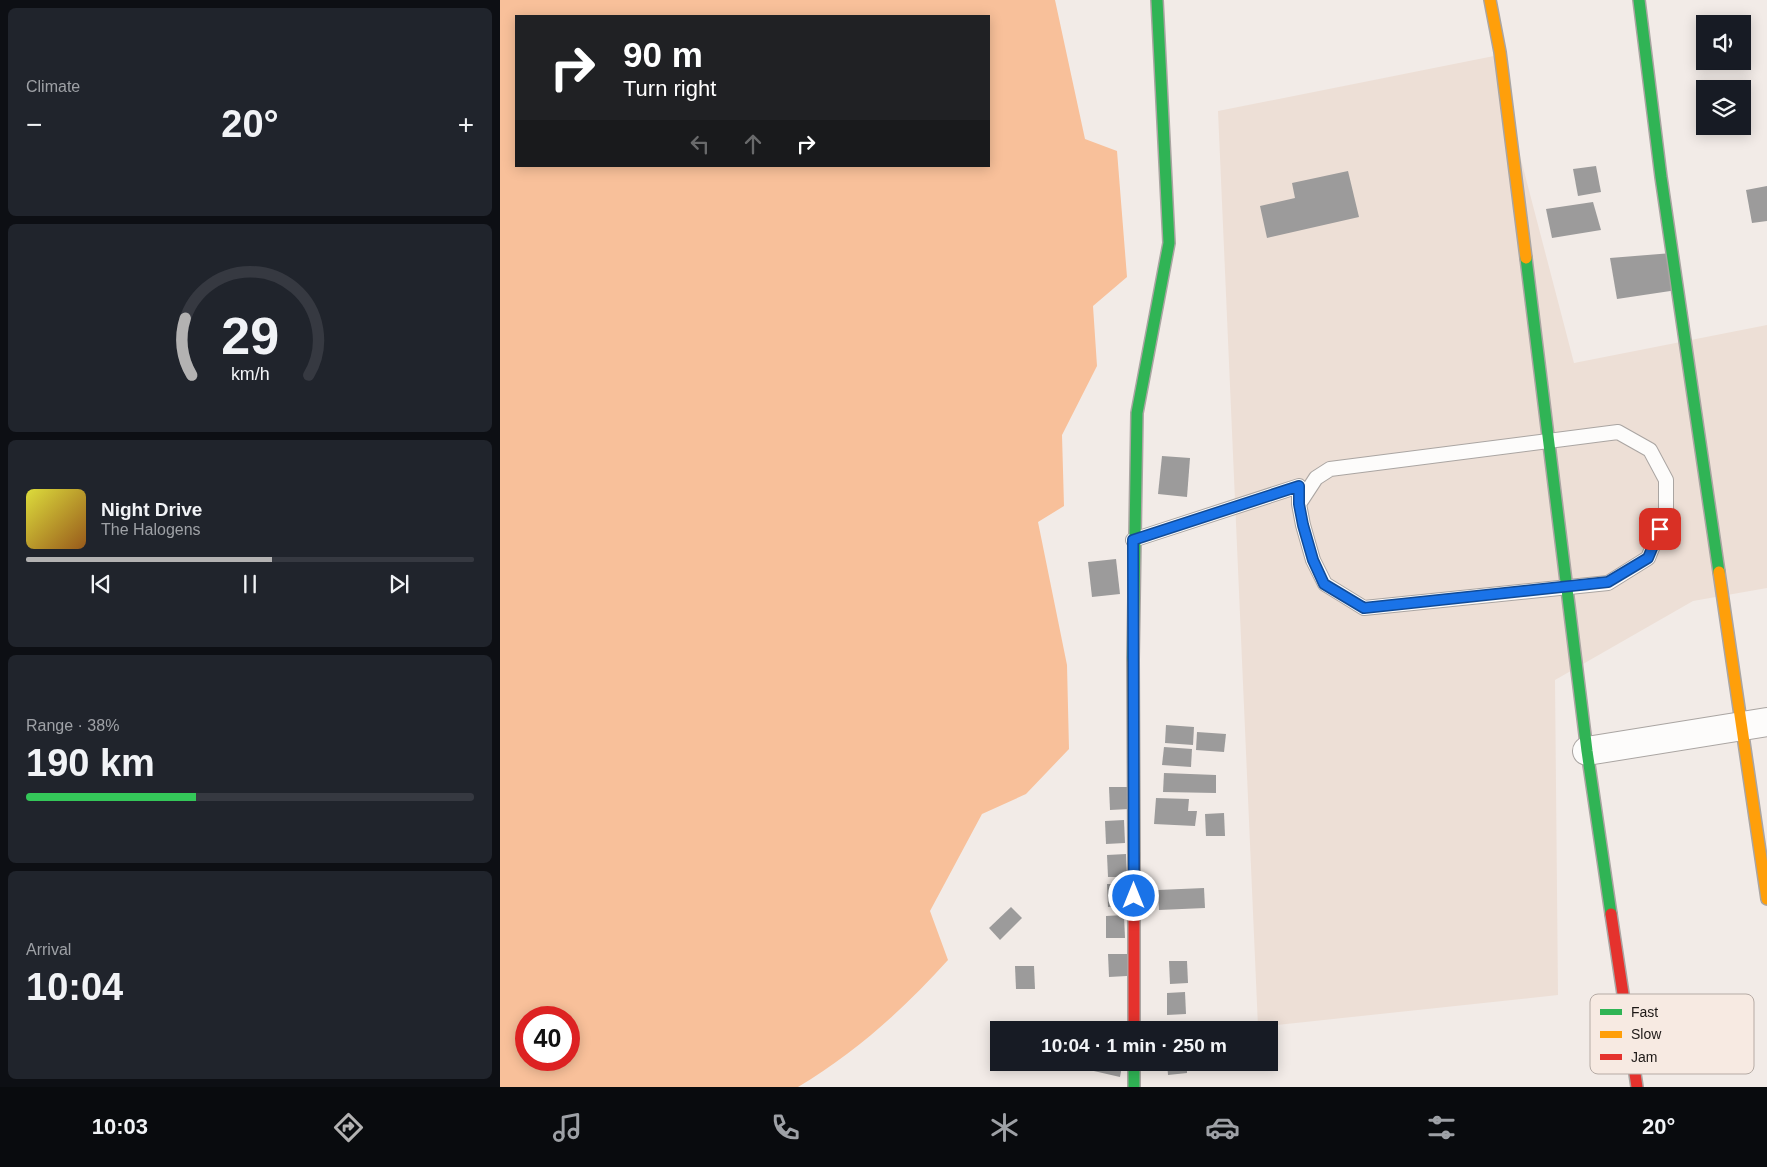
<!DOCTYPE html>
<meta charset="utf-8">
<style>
body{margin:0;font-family:Arial,sans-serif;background:#20242c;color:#f1f3f6;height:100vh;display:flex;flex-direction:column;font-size:19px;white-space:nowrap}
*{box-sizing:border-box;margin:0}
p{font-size:16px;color:#9ea1a6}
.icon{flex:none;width:28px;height:28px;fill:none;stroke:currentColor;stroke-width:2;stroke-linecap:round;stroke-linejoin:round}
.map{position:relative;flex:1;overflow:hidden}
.drawer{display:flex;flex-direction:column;gap:8px;padding:8px;background:#0d0f14;width:500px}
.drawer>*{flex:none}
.top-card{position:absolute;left:15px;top:15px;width:475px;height:152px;border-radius:0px;box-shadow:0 2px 12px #0003;background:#202124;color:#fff;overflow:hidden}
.buttons{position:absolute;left:1196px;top:15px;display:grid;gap:10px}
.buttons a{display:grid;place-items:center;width:55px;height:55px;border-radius:0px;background:#171b24;box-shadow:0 2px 12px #0003;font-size:25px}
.speed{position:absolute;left:15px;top:1006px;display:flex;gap:10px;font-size:25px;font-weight:700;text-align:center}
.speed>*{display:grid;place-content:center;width:65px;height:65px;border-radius:50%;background:#171b24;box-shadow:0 2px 12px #0003;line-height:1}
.speed .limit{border:8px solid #d22;background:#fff;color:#111}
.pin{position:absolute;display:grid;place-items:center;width:42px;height:42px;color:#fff;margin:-21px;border-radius:10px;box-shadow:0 2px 8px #0006}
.me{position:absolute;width:55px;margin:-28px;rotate:0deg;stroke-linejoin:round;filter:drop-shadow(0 0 4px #0008)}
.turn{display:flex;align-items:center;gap:18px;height:105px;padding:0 25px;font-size:22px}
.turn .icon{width:65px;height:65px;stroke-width:2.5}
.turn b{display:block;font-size:35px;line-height:42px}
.lanes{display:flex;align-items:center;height:48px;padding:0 25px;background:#0003;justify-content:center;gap:25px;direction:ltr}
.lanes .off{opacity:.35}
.big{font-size:38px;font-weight:800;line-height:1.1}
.drawer .card{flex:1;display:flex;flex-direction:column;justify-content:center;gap:8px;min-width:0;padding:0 18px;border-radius:8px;background:#20242c}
.drawer .dial{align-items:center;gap:0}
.dial svg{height:130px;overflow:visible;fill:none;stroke:#363941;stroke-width:7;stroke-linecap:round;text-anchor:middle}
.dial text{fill:#f1f3f6;stroke:none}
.song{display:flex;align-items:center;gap:15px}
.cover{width:60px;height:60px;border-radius:8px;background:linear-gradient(135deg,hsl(60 70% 55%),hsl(30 70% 35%))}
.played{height:5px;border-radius:2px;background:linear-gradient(90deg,#b3b2b2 55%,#363941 55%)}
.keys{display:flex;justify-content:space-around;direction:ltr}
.heat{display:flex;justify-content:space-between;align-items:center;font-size:28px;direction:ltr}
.charge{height:8px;border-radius:4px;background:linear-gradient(90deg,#34c759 38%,#363941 0)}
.trip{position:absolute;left:490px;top:1021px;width:288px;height:50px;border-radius:0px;background:#171b24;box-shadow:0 2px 12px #0003;font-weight:800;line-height:50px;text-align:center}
.menu{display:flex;height:80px;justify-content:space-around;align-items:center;background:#090b0e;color:#9ea1a6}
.menu .icon{width:35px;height:35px}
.menu .current{color:#b3b2b2}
.menu b{font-size:22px;color:#f1f3f6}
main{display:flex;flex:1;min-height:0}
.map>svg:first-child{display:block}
.built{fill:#eddfd6}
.water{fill:#f8c09a;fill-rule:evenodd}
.building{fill:#9c9b9b}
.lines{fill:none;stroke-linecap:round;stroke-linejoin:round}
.lane-casing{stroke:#aaa5a2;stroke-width:16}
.street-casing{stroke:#aaa5a2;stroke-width:30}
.fast-casing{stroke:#aaa5a2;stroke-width:14}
.slow-casing{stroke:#aaa5a2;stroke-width:14}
.jam-casing{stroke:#aaa5a2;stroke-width:14}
.lane{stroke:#fdfcfb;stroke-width:14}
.street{stroke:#fdfcfb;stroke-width:28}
.fast{stroke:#30b455;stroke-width:11}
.slow{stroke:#ff9f0a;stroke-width:11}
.jam{stroke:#e5322d;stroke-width:11}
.route-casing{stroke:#114b97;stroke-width:12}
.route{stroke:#1a73e8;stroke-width:9}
.key{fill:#f7eae2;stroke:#b6aba5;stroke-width:1}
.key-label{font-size:14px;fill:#1d1816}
</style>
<main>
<section class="drawer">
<div class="card"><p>Climate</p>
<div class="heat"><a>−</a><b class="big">20°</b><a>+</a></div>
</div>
<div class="card dial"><svg viewBox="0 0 100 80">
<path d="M14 69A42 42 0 1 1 86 69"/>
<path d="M14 69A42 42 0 0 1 10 34" stroke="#b3b2b2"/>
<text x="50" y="56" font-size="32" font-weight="700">29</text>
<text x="50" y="72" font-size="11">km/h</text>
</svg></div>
<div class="card">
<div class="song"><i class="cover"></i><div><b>Night Drive</b><p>The Halogens</p></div></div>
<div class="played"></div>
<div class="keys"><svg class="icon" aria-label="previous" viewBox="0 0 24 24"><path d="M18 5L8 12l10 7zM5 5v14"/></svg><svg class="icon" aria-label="pause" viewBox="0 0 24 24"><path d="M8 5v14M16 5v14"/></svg><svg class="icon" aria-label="next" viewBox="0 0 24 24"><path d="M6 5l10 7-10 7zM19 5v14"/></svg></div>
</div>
<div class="card"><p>Range · 38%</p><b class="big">190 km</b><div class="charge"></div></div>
<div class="card"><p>Arrival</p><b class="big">10:04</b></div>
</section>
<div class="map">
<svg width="1267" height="1087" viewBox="0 0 1267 1087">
<rect width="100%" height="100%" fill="#f2ebe7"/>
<polygon class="built" points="994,56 1074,363 1267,325 1267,588 1193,601 1055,680 1058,995 758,1027 718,111"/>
<path class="water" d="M0,0H555L585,139L617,151L627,277L593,306L597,366L562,435L564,506L538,522L567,665L569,749L526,794L482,814L430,911L448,960C404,1009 355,1053 298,1087H0ZM16,16H489V166H16ZM26,1018H69V1060H26Z"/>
<g class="building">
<polygon points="1096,166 1101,192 1078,196 1073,169"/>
<polygon points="848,171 859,217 767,238 760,206 795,198 792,183"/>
<polygon points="1267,186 1267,221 1252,223 1246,190"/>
<polygon points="1093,202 1101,230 1052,238 1046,209"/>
<polygon points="1172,253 1177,290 1117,299 1110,258"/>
<polygon points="662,456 690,458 687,497 658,494"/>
<polygon points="616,559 620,594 592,597 588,562"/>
<polygon points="666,725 694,727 693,745 665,743"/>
<polygon points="697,732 726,734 724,752 696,750"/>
<polygon points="664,747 692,749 691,767 662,765"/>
<polygon points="664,773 716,775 716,793 663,792"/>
<polygon points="609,787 628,787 629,809 610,810"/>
<polygon points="656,798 689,799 688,811 697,811 695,826 654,824"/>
<polygon points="724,813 725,836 706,836 705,814"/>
<polygon points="624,820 625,843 606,844 605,821"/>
<polygon points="626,854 627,877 608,877 607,855"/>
<polygon points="607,884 626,884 627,906 608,907"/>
<polygon points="704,888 705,908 659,910 658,890"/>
<polygon points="511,907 522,918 500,940 489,928"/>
<polygon points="624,915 625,938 606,938 606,916"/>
<polygon points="608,954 627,954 627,976 609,977"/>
<polygon points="669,961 687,961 688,983 670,984"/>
<polygon points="515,966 534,966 535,989 516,989"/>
<polygon points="685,992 686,1014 667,1015 667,993"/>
<polygon points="571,1023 614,1029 614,1030 570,1030"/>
<polygon points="585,1062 607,1062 622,1066 620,1077 585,1069"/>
<polygon points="667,1062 687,1062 687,1073 668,1075"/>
<polygon points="712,1062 749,1062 749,1071 711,1071"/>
</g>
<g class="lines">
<g class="lane-casing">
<polyline id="lane" points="633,540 799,486 799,504 803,525 813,560 825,584 864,608 1108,583 1148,558 1166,514 1166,480 1150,450 1118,432 830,469 816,478 799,504"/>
</g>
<g class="street-casing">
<polyline id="street" points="1087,751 1267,722"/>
</g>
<g class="fast-casing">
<g id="fast">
<polyline points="1139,0 1161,177 1219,572"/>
<polyline points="1026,258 1087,751 1111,914"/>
<polyline points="633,660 637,413 669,243 657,0"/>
<polyline points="634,1062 634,1087"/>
</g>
</g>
<g class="slow-casing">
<g id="slow">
<polyline points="990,0 1000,52 1026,258"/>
<polyline points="1219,572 1267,899"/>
<polyline points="633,660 634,856"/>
</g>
</g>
<g class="jam-casing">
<g id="jam">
<polyline points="634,856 634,1030"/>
<polyline points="1111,914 1137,1087"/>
</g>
</g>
<use href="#lane" class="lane"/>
<use href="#street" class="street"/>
<use href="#fast" class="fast"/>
<use href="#slow" class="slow"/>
<use href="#jam" class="jam"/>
</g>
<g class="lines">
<g class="route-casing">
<polyline id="route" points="634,896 633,540 799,486 799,504 803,525 813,560 824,584 864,608 1108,582 1148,558 1160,529"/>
</g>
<use href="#route" class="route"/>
</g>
<rect x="1090" y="994" width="164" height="80" rx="8" class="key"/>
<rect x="1100" y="1009" width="22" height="6" fill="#30b455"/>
<rect x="1100" y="1031" width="22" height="7" fill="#ff9f0a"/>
<rect x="1100" y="1054" width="22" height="6" fill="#e5322d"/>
<g class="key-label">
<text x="1131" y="1017">Fast</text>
<text x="1131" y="1039">Slow</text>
<text x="1131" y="1062">Jam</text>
</g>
</svg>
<div class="buttons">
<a><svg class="icon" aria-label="sound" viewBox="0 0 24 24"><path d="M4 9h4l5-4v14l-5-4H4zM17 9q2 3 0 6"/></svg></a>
<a><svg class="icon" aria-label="layers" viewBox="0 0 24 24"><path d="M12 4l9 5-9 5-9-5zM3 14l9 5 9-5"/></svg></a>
</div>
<div class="speed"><div class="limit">40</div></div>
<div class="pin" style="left:1160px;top:529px;background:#d93025"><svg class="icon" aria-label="arrive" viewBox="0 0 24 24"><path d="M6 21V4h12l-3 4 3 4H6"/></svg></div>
<svg class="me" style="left:634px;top:896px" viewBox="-20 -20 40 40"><circle r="17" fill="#1a73e8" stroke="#fff" stroke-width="3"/><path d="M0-11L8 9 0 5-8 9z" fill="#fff"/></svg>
<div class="trip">10:04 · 1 min · 250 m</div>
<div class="top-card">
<div class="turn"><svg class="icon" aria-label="right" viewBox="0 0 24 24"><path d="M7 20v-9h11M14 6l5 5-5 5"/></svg><div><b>90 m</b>Turn right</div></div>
<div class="lanes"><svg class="icon off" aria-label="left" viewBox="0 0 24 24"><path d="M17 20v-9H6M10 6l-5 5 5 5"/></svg><svg class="icon off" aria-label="ahead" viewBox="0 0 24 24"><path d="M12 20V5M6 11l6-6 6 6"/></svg><svg class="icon" aria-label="right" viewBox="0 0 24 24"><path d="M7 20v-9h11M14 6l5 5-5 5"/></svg></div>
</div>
</div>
</main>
<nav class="menu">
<b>10:03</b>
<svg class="icon current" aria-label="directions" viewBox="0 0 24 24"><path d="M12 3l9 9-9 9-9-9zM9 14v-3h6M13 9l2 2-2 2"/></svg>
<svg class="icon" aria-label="music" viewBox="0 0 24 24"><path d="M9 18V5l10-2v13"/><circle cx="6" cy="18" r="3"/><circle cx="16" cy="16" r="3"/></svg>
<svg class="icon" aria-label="phone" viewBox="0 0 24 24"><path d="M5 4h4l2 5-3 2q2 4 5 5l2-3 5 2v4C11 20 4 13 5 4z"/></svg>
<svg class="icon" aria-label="climate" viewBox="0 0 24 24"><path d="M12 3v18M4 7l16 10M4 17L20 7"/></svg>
<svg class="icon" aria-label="car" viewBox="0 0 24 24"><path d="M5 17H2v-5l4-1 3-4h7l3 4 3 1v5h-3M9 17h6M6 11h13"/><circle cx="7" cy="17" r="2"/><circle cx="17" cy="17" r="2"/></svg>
<svg class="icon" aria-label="filters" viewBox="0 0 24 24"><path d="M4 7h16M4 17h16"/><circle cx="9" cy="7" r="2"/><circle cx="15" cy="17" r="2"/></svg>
<b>20°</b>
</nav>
